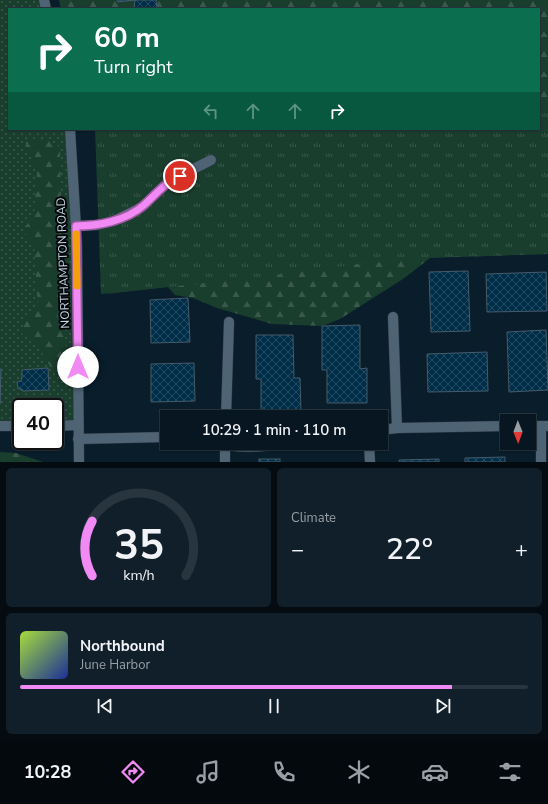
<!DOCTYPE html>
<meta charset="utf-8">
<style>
body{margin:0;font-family:"Nunito Sans",sans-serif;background:#101f29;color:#f1f3f6;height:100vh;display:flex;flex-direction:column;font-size:15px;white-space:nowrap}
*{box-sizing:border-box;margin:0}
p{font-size:13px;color:#989fa5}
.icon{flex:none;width:22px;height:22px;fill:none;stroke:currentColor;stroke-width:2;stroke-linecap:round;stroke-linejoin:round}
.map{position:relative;height:462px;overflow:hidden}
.side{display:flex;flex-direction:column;gap:6px;padding:6px;background:#040c12;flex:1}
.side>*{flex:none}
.guide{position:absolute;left:8px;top:8px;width:532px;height:122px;border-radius:0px;box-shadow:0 1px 3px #0004,0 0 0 1px #28353e;background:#0b6e4f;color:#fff;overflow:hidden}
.needle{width:26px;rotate:179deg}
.controls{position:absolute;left:500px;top:414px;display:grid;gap:8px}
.controls a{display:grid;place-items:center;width:36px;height:36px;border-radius:0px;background:#071620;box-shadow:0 1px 3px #0004,0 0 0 1px #28353e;font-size:20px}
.speed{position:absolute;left:12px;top:398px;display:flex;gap:8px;font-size:20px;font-weight:700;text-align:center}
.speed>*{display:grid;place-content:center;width:52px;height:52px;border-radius:50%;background:#071620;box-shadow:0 1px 3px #0004,0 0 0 1px #28353e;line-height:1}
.speed .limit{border:2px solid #111;border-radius:6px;background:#fff;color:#111}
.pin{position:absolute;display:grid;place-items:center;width:34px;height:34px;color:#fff;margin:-17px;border:2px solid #fff;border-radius:50%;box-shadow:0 1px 4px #0007}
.me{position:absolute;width:44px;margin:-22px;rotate:0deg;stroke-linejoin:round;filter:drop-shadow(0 0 3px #0008)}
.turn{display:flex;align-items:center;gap:14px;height:84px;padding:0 20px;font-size:18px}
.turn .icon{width:52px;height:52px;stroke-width:2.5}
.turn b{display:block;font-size:28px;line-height:34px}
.lanes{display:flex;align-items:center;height:38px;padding:0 20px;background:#0003;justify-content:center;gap:20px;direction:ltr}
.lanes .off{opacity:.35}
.big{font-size:30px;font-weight:600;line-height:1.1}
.side .card{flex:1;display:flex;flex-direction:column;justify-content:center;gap:6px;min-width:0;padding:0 14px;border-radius:6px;background:#101f29}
.side .dial{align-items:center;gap:0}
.dial svg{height:104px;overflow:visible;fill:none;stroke:#28353e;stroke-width:7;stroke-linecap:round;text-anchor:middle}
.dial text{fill:#f1f3f6;stroke:none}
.song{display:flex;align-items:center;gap:12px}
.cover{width:48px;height:48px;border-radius:6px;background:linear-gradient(135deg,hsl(80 70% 55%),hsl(230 70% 35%))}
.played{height:4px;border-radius:2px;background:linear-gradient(90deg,#f18af4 85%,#28353e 85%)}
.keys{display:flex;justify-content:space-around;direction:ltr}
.heat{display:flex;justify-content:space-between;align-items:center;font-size:22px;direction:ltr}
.side .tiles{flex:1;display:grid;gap:6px;grid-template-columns:1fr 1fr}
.card:last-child{grid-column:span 2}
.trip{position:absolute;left:160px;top:410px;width:228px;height:40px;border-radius:0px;background:#071620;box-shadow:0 1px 3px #0004,0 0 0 1px #28353e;font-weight:600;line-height:40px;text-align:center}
.tabs{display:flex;height:64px;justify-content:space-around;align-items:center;background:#03090d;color:#989fa5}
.tabs .icon{width:28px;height:28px}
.tabs .active{color:#f18af4}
.tabs b{font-size:18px;color:#f1f3f6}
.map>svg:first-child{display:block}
.grass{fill:url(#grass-dots)}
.forest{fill:url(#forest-firs)}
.park{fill:url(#park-tufts)}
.building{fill:url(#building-cross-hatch);stroke:#455b6b}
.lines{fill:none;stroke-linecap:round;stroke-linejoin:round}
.minor-casing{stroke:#2c3540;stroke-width:11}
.minor{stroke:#4e6474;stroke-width:10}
.route-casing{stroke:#9d5a9f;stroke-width:10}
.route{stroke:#f18af4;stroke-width:7}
.slow{stroke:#f59e0b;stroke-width:7}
.labels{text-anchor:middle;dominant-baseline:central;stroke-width:4;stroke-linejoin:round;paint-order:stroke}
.street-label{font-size:12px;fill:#cad6e0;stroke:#02070c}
</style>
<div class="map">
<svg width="548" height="462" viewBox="0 0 548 462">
<defs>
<pattern id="grass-dots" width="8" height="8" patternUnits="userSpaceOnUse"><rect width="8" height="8" fill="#1a3e2e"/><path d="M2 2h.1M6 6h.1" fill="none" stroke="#3a594c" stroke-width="1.8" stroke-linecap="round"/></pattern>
<pattern id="forest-firs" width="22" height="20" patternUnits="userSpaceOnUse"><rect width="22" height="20" fill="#1a3e2e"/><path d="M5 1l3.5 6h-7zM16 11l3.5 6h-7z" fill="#3a594c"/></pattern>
<pattern id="park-tufts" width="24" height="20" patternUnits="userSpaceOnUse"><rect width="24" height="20" fill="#1a3e2e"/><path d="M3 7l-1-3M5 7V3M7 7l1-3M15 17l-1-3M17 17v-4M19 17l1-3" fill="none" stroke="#3a594c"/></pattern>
<pattern id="building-cross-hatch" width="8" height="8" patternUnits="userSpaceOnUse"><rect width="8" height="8" fill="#002d47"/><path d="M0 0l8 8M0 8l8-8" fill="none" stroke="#244b61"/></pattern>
</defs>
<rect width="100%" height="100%" fill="#091d2b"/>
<polygon class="grass" points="0,0 44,0 46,9 9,9 9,129 70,129 78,425 55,426 55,407 21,407 21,426 0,426"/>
<g class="forest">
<polygon points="59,0 548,0 548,254 430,258 403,279 340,319 322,326 272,324 217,308 193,298 175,295 168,287 106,294 539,129 539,9 61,9"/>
<polygon points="24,139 47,140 60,147 63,313 68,366 64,377 55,374 38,347 22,334 26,317 38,308 34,244 23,231 34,214 37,171"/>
<polygon points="0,452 16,453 43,462 0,462"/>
</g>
<polygon class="park" points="548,104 548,254 437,257 359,264 254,278 101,294 95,129 539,129 539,105"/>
<g class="building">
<polygon points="117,0 156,0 157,9 134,9 135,0 118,2"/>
<polygon points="468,271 470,331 431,332 429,272"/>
<polygon points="546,272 547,311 487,312 486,274"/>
<polygon points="188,298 190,342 151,343 150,300"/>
<polygon points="360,325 360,369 367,368 367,403 327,403 327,370 322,370 322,326"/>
<polygon points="546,330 548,390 509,392 507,332"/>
<polygon points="256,335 293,335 294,378 300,378 301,412 261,412 261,379 256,379"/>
<polygon points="487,352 488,391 428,392 427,354"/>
<polygon points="194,363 195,401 151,402 151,364"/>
<polygon points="48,368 49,390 23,391 22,389 18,389 17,382 21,381 22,378 22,370"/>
<polygon points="0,369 1,369 0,404"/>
<polygon points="505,457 505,462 465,462 465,458"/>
<rect x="259" y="459" width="21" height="3"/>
<polygon points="439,459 439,462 399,462 399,460"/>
</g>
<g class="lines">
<g class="minor-casing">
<g id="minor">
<polyline points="44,0 46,9"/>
<polyline points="70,129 77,244 79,462"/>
<polyline points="76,226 97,225 114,221 142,207 168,182 211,160"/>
<polyline points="393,317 397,428"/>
<polyline points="226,417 229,322"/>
<polyline points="0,426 21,426"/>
<polyline points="55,426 78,425"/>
<polyline points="529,426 547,426"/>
<polyline points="541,426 541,462"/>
<polyline points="381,430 397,428 507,426"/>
<polyline points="78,439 167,437"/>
<path d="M217,443C238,449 264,447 286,443"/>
<polyline points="225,443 225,462"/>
<polyline points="369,443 370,462"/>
</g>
</g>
<use href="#minor" class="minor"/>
</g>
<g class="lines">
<g class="route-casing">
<path id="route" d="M78,367L76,226C98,226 126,221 144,205C156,194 165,183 180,176"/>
</g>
<use href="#route" class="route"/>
<polyline class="slow" points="76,234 77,286"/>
</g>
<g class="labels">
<g class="street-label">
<text transform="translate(63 263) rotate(-92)">NORTHAMPTON ROAD</text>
</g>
</g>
</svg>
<div class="controls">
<a><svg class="needle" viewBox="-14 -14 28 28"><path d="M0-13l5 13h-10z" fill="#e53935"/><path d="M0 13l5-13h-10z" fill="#989fa5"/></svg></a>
</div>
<div class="speed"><div class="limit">40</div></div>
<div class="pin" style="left:180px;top:176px;background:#d93025"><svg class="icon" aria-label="arrive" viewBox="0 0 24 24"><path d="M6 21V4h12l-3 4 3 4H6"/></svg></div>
<svg class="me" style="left:78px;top:367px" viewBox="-20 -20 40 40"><circle r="19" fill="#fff"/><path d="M0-13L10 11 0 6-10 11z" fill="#f18af4"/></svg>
<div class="trip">10:29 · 1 min · 110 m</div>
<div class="guide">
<div class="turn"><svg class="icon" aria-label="right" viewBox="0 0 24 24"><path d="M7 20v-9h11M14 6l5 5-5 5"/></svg><div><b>60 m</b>Turn right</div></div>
<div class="lanes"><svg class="icon off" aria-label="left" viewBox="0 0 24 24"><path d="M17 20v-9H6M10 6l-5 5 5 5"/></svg><svg class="icon off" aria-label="ahead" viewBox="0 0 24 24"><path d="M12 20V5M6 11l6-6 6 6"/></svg><svg class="icon off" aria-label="ahead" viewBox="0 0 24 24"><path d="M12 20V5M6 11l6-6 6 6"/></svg><svg class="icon" aria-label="right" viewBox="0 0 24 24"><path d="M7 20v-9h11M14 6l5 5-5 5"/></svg></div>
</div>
</div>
<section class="side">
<div class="tiles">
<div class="card dial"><svg viewBox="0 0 100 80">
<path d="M14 69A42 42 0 1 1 86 69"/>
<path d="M14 69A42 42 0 0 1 14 27" stroke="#f18af4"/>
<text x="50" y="56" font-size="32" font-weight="700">35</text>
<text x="50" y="72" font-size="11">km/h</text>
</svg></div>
<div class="card"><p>Climate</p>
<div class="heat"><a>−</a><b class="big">22°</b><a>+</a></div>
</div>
<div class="card">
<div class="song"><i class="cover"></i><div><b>Northbound</b><p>June Harbor</p></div></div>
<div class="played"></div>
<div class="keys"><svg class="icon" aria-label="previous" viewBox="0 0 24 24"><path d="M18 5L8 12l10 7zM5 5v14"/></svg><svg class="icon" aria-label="pause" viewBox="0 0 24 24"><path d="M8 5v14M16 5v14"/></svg><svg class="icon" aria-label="next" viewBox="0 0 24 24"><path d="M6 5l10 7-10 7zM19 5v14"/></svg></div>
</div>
</div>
</section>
<nav class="tabs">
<b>10:28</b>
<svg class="icon active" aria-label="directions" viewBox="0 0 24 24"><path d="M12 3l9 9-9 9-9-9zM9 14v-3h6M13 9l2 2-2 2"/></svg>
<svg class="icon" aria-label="music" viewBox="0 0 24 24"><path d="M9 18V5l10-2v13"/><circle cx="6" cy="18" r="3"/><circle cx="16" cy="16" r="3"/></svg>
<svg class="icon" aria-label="phone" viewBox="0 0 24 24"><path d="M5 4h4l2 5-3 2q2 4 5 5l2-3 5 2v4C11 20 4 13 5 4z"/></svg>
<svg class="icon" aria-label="climate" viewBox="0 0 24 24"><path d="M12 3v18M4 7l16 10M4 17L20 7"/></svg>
<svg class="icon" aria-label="car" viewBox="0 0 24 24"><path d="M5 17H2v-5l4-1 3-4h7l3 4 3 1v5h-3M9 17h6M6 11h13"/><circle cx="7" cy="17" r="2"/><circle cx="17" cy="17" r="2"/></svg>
<svg class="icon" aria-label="filters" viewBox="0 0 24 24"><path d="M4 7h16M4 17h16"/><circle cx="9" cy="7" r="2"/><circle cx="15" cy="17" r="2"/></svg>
</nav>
